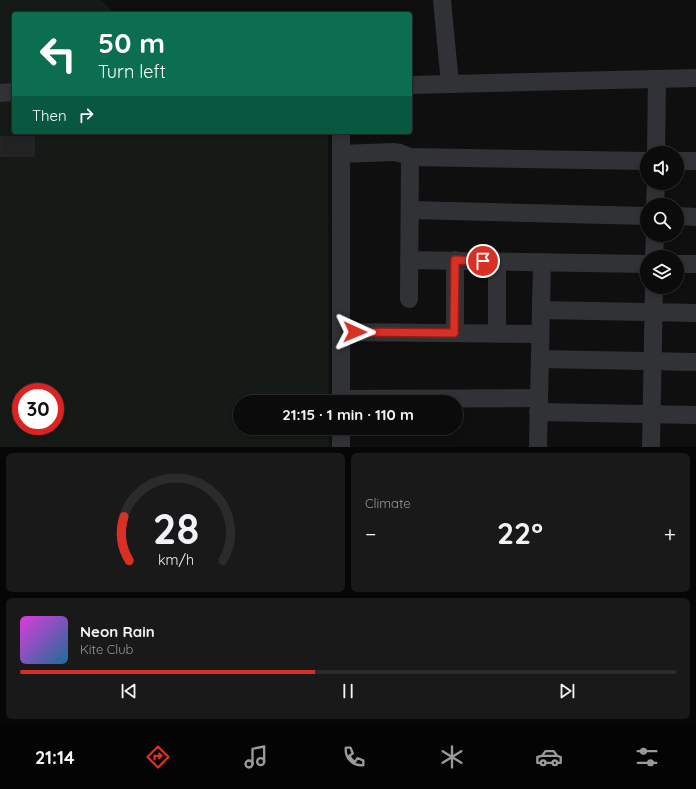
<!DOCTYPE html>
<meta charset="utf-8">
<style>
body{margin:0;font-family:Quicksand,sans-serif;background:#19191a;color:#f1f3f6;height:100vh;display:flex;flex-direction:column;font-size:15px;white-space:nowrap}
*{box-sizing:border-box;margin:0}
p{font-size:13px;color:#9a9b9d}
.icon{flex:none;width:22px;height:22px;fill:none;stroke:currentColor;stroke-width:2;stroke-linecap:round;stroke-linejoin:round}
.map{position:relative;height:447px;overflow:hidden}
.drawer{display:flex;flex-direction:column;gap:6px;padding:6px;background:#060607;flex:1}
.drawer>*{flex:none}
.hud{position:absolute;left:12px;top:12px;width:400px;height:122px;border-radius:4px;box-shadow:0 2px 6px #0003,0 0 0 1px #2b2b2d;background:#0b6e4f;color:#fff;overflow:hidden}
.tools{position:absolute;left:640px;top:146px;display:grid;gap:8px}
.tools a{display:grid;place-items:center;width:44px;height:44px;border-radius:50%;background:#0b0b0c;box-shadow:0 2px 6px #0003,0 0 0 1px #2b2b2d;font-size:20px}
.speed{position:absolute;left:12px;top:383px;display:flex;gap:8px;font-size:20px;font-weight:700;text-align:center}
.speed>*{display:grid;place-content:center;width:52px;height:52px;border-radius:50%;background:#0b0b0c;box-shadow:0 2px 6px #0003,0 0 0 1px #2b2b2d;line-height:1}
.speed .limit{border:6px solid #d22;background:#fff;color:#111}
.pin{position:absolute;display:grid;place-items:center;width:34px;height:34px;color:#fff;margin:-17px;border:2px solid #fff;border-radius:50%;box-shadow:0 1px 4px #0007}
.me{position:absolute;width:44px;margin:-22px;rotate:91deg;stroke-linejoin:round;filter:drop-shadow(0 0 3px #0008)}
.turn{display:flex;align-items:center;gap:14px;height:84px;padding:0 20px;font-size:18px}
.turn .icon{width:52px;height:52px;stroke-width:2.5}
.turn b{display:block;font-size:28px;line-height:34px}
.then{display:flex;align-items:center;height:38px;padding:0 20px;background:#0003;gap:8px;font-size:15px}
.big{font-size:30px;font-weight:700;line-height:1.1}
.drawer .card{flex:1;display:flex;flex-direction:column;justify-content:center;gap:6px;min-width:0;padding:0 14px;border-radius:6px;background:#19191a}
.drawer .dial{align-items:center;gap:0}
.dial svg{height:104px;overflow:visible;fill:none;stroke:#2b2b2d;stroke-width:7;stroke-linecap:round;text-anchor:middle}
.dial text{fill:#f1f3f6;stroke:none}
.song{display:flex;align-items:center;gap:12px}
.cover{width:48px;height:48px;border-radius:6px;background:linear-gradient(135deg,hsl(300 70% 55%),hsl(200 70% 35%))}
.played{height:4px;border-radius:2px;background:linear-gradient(90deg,#d93025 45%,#2b2b2d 45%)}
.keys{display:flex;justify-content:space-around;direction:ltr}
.heat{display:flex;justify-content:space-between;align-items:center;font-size:22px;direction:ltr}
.drawer .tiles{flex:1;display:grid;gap:6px;grid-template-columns:1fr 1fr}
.card:last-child{grid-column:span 2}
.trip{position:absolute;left:233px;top:395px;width:230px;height:40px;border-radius:20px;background:#0b0b0c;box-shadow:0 2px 6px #0003,0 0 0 1px #2b2b2d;font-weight:700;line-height:40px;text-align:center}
.tab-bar{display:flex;height:64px;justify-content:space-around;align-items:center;background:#040405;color:#9a9b9d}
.tab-bar .icon{width:28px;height:28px}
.tab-bar .current{color:#d93025}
.tab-bar b{font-size:18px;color:#f1f3f6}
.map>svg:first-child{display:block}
.green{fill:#161a16;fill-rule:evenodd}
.building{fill:#222224;stroke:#292a2c}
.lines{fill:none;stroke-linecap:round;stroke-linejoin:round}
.minor{stroke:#303235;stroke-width:18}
.route-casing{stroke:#8d1f18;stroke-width:10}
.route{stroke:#d93025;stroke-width:7}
</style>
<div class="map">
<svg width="696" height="447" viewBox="0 0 696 447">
<rect width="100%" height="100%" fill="#0f0f10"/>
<path class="green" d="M0,0H100L116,14H14V132H328L329,402H240V428H329V447H0ZM21,392H55V426H21Z"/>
<rect class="building" x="0" y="137" width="34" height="19"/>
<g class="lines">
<g class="minor">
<polyline points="442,0 450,84"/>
<polyline points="410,85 696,78"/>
<polyline points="0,93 14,92"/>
<polyline points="656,153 657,79"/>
<polyline points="341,154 393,152 400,153 410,157 647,161"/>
<polyline points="677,161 696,161"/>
<polyline points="655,205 656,183"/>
<polyline points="410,210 647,216"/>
<polyline points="677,216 696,217"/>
<polyline points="654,257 655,235"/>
<polyline points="409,260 647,264"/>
<polyline points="677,264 696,264"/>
<polyline points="409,299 410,157"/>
<polyline points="541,310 696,313"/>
<polyline points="341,332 540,334"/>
<polyline points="455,333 455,260"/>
<polyline points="497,333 497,261"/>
<polyline points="540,359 696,362"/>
<polyline points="341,399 539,398"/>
<polyline points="341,402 341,132"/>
<polyline points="538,412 696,415"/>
<polyline points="341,447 341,428"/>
<polyline points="538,447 542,262"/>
<polyline points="651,447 654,287"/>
</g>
</g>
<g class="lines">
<g class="route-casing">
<polyline id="route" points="355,332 454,333 455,260 483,261"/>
</g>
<use href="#route" class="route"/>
</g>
</svg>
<div class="tools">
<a><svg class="icon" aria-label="sound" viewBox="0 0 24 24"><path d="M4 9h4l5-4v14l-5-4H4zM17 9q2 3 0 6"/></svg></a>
<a><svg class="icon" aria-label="search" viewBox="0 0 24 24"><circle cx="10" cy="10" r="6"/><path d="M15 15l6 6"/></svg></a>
<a><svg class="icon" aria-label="layers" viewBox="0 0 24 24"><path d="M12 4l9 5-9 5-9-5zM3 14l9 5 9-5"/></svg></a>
</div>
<div class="speed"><div class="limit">30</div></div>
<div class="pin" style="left:483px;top:261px;background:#d93025"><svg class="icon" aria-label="arrive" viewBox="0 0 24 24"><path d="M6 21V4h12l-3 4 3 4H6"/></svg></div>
<svg class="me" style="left:355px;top:332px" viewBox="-20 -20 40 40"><path d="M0-17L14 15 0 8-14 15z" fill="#d93025" stroke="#fff" stroke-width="4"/></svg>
<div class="trip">21:15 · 1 min · 110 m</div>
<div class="hud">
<div class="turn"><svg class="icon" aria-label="left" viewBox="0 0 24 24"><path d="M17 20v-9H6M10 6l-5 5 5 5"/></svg><div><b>50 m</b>Turn left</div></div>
<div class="then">Then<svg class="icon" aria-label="right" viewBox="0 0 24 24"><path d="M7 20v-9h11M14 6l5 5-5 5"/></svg></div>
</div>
</div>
<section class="drawer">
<div class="tiles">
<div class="card dial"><svg viewBox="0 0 100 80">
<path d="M14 69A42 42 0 1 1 86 69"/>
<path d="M14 69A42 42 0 0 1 10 35" stroke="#d93025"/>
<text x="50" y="56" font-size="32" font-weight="700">28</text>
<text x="50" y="72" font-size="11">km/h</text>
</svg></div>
<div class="card"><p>Climate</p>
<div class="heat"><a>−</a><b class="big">22°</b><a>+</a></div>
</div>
<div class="card">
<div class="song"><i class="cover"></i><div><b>Neon Rain</b><p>Kite Club</p></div></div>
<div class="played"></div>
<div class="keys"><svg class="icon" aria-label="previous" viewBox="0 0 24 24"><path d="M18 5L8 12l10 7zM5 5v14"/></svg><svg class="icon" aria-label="pause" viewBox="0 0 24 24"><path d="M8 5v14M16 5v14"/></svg><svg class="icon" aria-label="next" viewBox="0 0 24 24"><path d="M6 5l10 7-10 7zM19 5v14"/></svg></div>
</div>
</div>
</section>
<nav class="tab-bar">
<b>21:14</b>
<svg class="icon current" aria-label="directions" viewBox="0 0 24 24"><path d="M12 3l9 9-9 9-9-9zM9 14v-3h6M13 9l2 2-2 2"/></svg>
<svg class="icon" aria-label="music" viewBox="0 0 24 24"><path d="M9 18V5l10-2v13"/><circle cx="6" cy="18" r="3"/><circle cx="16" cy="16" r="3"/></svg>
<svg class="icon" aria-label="phone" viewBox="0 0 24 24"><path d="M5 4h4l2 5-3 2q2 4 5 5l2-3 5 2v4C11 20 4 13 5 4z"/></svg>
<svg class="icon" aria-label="climate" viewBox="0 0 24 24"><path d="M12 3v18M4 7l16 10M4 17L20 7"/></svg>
<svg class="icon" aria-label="car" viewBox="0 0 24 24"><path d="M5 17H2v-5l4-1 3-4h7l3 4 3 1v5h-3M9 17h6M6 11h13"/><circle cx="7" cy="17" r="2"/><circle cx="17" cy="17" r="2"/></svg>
<svg class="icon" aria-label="filters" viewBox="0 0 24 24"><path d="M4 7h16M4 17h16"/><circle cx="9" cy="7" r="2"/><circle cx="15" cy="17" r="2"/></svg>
</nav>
